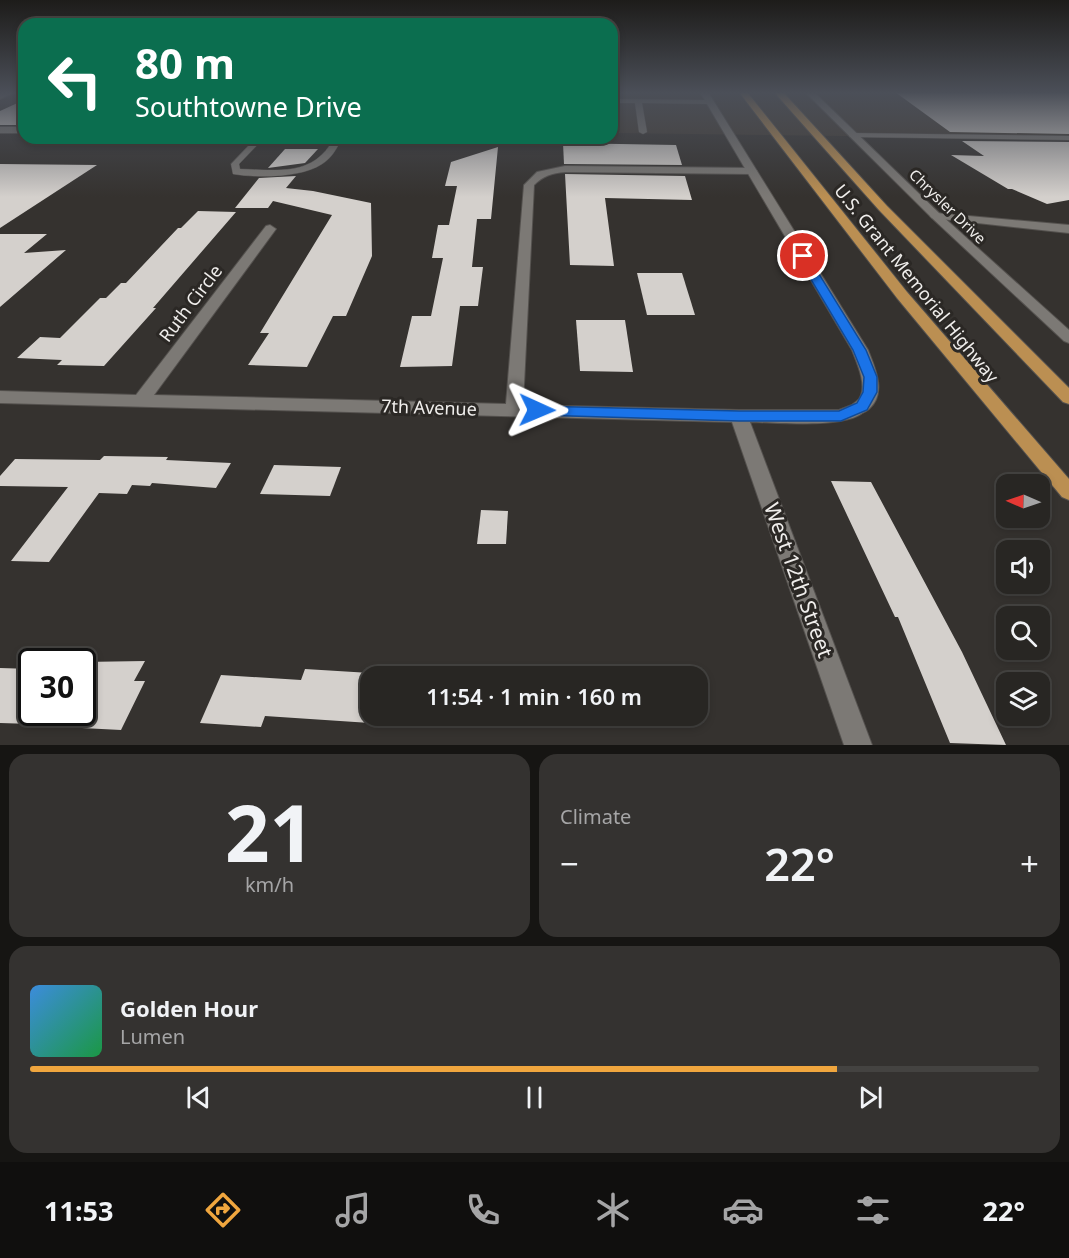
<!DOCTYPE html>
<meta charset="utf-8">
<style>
body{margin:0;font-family:"Noto Sans",sans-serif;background:#343230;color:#f1f3f6;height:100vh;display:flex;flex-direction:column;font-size:22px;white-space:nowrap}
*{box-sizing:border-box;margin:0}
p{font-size:20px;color:#a5a5a6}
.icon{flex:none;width:33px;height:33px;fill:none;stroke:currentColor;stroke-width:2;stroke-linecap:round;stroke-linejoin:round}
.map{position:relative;height:745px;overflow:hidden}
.panel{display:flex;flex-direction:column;gap:9px;padding:9px;background:#161513;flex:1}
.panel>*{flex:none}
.banner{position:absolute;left:18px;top:18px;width:600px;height:126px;border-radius:18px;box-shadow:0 3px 9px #0003,0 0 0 2px #444341;background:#0b6e4f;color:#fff;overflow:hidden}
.needle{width:39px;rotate:272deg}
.tools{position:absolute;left:996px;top:474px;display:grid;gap:12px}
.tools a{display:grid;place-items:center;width:54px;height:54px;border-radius:12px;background:#282623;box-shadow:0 3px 9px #0003,0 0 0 2px #444341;font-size:30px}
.speed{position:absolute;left:18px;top:648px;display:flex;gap:12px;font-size:30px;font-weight:700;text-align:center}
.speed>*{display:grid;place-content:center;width:78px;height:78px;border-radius:50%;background:#282623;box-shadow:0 3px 9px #0003,0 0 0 2px #444341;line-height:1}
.speed .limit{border:3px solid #111;border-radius:9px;background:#fff;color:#111}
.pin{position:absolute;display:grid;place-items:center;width:51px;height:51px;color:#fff;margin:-26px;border:3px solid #fff;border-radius:50%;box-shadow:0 2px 6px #0007}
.me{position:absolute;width:66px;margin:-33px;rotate:91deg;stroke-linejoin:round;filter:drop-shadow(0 0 4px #0008)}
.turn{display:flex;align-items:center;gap:21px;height:126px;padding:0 18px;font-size:27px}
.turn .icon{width:78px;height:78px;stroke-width:2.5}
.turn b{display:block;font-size:42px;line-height:51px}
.big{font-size:45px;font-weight:600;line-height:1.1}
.panel .tile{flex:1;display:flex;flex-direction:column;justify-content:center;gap:9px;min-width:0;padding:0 21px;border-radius:18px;background:#343230}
.panel .dial{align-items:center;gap:0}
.dial b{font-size:78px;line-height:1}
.song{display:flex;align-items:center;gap:18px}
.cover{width:72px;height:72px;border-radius:9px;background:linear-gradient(135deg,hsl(210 70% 55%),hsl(140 70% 35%))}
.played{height:6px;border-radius:3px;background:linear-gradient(90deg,#f0a63e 80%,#444341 80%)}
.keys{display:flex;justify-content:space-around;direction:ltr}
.heat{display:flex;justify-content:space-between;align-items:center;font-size:33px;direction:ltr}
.panel .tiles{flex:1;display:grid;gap:9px;grid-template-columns:1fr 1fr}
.tile:last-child{grid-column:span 2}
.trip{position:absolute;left:360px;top:666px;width:348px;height:60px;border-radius:18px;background:#282623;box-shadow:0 3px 9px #0003,0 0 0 2px #444341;font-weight:600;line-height:60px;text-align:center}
.dock{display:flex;height:96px;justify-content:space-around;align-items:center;background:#100f0e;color:#a5a5a6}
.dock .icon{width:42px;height:42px}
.dock .on{color:#f0a63e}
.dock b{font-size:27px;color:#f1f3f6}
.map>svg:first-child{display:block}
.built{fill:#433c34}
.building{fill:#d4d0cc}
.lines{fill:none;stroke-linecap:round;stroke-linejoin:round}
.service-casing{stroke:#54514e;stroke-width:1}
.minor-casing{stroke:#54514e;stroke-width:2}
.tertiary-casing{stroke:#54514e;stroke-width:2}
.primary-casing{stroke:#54514e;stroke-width:2}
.service{fill:#7c7975;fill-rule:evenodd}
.minor{fill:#7c7975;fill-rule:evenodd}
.tertiary{fill:#7c7975;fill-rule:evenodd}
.primary{fill:#bb8f52;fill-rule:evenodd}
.route{fill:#1a73e8;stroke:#114b97;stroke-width:1.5}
.labels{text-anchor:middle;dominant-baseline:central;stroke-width:6;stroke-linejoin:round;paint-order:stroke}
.far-street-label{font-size:15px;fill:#f0eeec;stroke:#2b2825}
.street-label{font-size:18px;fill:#f0eeec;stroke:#2b2825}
.near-street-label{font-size:21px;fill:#f0eeec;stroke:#2b2825}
</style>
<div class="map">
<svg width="1069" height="745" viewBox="0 0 1069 745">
<rect width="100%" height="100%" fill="#35322f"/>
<polygon class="built" points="612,92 1069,92 1069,139 612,133"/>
<g class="building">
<polygon points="895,92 1069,92 1069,134 950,132"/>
<polygon points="24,100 24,125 0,125 0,111"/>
<polygon points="962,141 1069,142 1069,200 1047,204 1012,189 1008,189 951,155 984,156"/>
<polygon points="563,143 676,145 682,165 564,164"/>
<polygon points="498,147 491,219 477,219 472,267 483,267 478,306 460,306 452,366 400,367 412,316 431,316 443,258 432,258 438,225 449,225 457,186 445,186 451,162"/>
<polygon points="285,149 318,149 305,163 268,168"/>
<polygon points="0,164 97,165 0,228"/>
<polygon points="565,174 685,176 692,200 605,198 614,266 570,265"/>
<polygon points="296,176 286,188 313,191 371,203 372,256 346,316 333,316 307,367 248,365 269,333 260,333 332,215 273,201 268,208 235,208 259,178"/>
<polygon points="198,211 236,212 153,308 156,308 104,366 57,365 62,360 17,358 40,337 60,338 100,298 106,298 121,283 126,283 178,228 181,228"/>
<polygon points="0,234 47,234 24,253 66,250 0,307"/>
<polygon points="637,273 682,273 695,315 647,315"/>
<polygon points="576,320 625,320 633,372 580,371"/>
<polygon points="104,456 168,457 166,460 231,463 216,488 152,483 150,486 132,485 127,494 99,493 49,562 11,561 68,487 0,486 0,476 15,459 100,460"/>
<polygon points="274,465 341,467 330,496 260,494"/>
<polygon points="831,481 871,482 962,652 1006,745 950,743 898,617 895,617"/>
<polygon points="481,510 508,511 506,544 477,544"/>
<polygon points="145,661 134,681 145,681 121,730 82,728 82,662"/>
<polygon points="0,668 32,669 32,724 0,723"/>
<polygon points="305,669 370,673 370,723 265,716 261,727 200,723 221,675 301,680"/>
</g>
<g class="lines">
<g class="service-casing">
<g id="service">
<polygon points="612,99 710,100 713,102 710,104 642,103 647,132 643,134 639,132 635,103 612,103"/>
<polygon points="853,133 1069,136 1069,140 850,137 849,135"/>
<path d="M256,138H264L239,164L240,169C278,170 314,177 334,138H342C337,148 332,158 322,164C301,178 257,178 233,174L231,164Z"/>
</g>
</g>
<g class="minor-casing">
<g id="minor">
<polygon points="4,92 15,92 0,99 0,94"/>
<rect x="0" y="127" width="24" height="6"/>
<path d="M565,166L752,168L757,171L752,174L565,172C552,173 543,176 534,185L523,405L739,410H839L857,403L863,405L866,409C853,430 774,422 750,422L872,745H844L732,422L0,403V391L136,395L266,226L270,225L276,229L154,395L506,404L524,185L537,172Z"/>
<polygon points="936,213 1069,225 1069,233 932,218 930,216"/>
</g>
</g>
<g class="tertiary-casing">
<g id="tertiary">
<path d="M700,92H708L868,350C875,368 887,393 869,409C863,414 858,415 851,413L848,409C851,404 856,403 859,399C868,386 857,363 852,350Z"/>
<polygon points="805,92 814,92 940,214 1069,330 1069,343 1064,341 932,218"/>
</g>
</g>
<g class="primary-casing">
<g id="primary">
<polygon points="739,92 747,92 907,292 1069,479 1069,500 1062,497 897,298"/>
<polygon points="774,92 783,92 887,206 1069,388 1069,404 1063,402 879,210"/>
</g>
</g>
<use href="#service" class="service"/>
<use href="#minor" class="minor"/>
<use href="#tertiary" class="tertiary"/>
<use href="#primary" class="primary"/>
</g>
<linearGradient id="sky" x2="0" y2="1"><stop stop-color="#1d1c1a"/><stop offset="0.47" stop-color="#4b4f58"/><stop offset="1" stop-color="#4b4f58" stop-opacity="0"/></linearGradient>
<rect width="1069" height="197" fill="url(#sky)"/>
<polygon class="route" points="799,253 806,253 866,350 877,377 877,392 867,410 841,421 739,421 537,415 530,410 537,406 739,411 839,411 857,403 863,392 864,377 853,350 797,256"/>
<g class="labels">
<g class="far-street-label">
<text transform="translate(948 206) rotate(44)">Chrysler Drive</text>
</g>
<g class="street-label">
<text transform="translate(917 283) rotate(51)">U.S. Grant Memorial Highway</text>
<text transform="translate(190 303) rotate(-53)">Ruth Circle</text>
<text transform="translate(429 407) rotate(2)">7th Avenue</text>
</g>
<g class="near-street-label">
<text transform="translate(799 580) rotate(70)">West 12th Street</text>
</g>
</g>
</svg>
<div class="tools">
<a><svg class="needle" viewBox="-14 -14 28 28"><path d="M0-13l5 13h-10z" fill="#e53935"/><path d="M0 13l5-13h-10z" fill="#a5a5a6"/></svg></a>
<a><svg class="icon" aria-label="sound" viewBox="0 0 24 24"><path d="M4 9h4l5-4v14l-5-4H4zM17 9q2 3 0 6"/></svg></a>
<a><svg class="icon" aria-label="search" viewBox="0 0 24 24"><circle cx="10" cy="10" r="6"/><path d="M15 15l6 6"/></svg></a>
<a><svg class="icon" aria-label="layers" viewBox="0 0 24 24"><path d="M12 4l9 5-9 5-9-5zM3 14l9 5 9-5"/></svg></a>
</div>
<div class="speed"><div class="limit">30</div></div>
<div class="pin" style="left:803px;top:256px;background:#d93025"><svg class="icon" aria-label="arrive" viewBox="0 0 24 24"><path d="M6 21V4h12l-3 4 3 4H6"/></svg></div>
<svg class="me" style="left:537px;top:410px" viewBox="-20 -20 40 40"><path d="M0-17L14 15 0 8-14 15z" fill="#1a73e8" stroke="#fff" stroke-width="4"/></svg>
<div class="trip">11:54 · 1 min · 160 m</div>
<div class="banner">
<div class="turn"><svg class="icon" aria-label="left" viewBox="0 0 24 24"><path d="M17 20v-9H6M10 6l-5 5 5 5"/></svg><div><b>80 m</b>Southtowne Drive</div></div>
</div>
</div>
<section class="panel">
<div class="tiles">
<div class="tile dial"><b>21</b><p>km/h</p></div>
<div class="tile"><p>Climate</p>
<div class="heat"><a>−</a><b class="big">22°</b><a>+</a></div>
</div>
<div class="tile">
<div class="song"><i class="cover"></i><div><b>Golden Hour</b><p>Lumen</p></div></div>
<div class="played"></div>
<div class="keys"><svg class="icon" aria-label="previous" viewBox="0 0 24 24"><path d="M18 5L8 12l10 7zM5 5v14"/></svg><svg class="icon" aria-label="pause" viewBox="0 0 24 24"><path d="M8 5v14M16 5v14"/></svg><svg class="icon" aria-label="next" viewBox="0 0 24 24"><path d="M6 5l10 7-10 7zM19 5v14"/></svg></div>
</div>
</div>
</section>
<nav class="dock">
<b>11:53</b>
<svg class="icon on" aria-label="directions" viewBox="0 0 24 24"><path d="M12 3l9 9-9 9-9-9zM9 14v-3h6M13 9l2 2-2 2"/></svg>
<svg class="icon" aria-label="music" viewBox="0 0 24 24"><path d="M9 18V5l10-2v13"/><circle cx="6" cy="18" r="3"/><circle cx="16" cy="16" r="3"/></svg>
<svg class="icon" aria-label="phone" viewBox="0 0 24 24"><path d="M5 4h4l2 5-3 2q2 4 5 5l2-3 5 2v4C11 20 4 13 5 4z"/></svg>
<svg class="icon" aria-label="climate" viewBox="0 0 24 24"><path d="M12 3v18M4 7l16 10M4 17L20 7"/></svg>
<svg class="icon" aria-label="car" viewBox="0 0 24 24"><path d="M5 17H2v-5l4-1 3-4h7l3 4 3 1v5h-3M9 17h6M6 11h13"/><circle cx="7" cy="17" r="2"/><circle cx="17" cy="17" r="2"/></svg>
<svg class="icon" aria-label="filters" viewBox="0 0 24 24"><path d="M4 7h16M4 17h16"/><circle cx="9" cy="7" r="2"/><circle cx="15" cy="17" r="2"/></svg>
<b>22°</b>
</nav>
